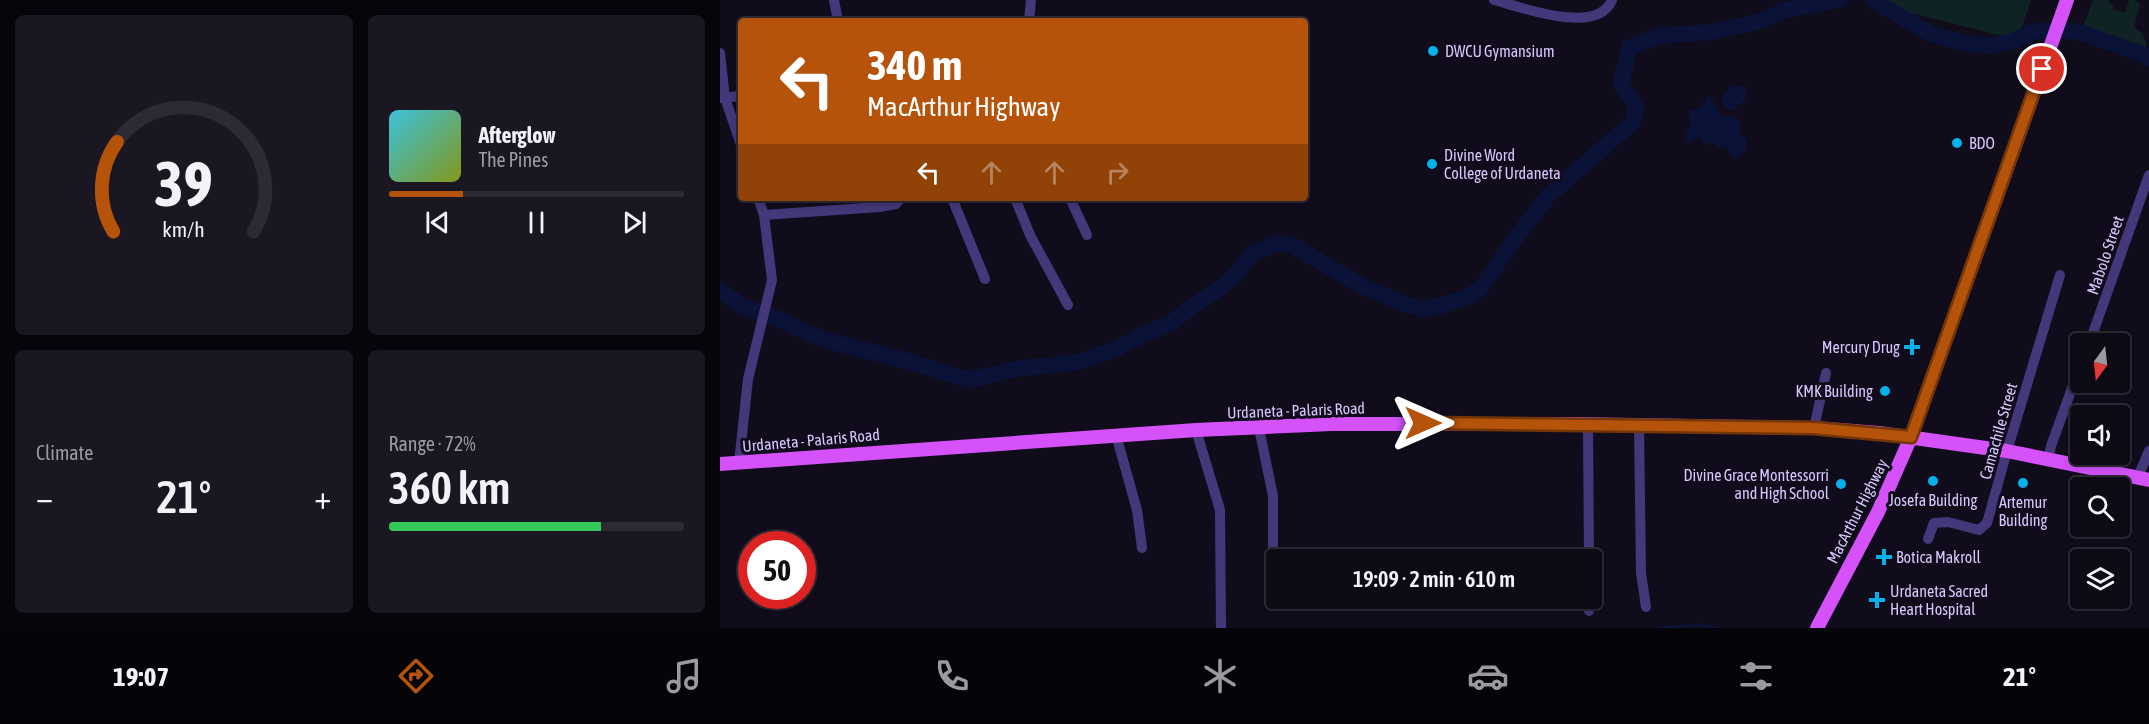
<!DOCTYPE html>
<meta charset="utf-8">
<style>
body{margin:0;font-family:"Asap Condensed",sans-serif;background:#1b1722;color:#f1f3f6;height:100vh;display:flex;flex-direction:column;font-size:22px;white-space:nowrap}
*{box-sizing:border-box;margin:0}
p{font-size:20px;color:#9a9aa0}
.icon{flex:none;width:33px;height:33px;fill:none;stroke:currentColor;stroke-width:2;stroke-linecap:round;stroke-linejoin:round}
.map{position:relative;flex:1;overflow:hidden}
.panel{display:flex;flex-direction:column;gap:15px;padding:15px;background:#07050c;width:720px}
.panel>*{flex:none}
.hud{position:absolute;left:18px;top:18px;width:570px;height:183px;border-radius:6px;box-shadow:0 3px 9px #0003,0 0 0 2px #2d2a34;background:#b45309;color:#fff;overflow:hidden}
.needle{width:39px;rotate:195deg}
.controls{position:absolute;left:1350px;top:333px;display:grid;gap:12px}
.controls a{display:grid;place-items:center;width:60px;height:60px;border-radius:6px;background:#0d0915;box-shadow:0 3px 9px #0003,0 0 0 2px #2d2a34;font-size:30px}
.speed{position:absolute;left:18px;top:531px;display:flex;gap:12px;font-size:30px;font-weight:700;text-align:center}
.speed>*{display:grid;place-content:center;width:78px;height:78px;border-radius:50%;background:#0d0915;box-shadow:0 3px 9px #0003,0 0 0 2px #2d2a34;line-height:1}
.speed .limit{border:9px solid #d22;background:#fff;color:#111}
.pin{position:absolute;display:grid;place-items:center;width:51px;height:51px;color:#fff;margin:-26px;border:3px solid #fff;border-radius:50%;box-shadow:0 2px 6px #0007}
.me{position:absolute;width:66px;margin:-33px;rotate:90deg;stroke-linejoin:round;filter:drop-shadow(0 0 4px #0008)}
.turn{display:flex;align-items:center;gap:21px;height:126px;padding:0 30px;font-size:27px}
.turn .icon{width:78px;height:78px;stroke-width:2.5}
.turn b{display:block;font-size:42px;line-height:51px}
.lanes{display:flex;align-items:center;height:57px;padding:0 30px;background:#0003;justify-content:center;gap:30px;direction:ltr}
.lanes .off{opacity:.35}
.big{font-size:45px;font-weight:600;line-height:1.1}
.panel .tile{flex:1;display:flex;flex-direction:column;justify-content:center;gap:9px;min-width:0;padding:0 21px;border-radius:9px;background:#1b1722}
.panel .dial{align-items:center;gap:0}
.dial svg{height:156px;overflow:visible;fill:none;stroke:#2d2a34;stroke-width:7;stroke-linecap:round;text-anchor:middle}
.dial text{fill:#f1f3f6;stroke:none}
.song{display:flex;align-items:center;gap:18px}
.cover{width:72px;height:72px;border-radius:9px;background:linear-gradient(135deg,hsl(190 70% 55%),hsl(70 70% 35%))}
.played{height:6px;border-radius:3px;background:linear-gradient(90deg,#b45309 25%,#2d2a34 25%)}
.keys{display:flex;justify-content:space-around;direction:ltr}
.heat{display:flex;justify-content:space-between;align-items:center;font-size:33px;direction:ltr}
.charge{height:9px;border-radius:4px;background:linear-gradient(90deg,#34c759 72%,#2d2a34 0)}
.panel .tiles{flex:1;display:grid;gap:15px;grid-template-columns:repeat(2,1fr)}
.trip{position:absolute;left:546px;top:549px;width:336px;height:60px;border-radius:6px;background:#0d0915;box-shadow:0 3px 9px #0003,0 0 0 2px #2d2a34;font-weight:600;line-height:60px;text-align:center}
.tabs{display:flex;height:96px;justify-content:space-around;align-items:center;background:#050408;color:#9a9aa0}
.tabs .icon{width:42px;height:42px}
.tabs .active{color:#b45309}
.tabs b{font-size:27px;color:#f1f3f6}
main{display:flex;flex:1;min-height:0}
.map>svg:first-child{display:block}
.green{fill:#0f2325}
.water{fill:#0a1337}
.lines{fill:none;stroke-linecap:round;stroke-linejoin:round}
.stream{stroke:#0a1337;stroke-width:3}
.river{stroke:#0a1337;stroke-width:16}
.minor{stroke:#44387a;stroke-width:10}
.major{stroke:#d552fa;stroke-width:14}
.route-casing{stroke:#753606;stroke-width:15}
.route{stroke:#b45309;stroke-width:10}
.poi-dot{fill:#06b1eb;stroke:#110c1c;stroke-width:2}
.labels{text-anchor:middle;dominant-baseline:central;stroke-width:6;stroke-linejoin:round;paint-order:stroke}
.poi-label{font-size:16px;fill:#d6c8fd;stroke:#110c1c;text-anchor:start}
.street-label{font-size:16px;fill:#d6c8fd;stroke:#110c1c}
</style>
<main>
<section class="panel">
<div class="tiles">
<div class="tile dial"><svg viewBox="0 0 100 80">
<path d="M14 69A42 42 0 1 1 86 69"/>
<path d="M14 69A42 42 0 0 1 16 23" stroke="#b45309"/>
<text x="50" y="56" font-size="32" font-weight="700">39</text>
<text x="50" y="72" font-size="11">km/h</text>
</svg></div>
<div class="tile">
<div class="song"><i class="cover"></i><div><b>Afterglow</b><p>The Pines</p></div></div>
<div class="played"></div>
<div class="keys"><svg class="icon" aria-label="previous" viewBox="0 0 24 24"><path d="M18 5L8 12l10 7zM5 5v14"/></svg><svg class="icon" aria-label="pause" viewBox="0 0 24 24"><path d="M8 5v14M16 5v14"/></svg><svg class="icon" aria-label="next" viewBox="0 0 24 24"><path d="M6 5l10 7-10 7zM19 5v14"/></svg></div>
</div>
<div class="tile"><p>Climate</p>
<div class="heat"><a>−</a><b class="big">21°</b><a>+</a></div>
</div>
<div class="tile"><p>Range · 72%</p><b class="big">360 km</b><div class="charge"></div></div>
</div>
</section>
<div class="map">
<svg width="1429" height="628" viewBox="0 0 1429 628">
<rect width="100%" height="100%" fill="#110c1c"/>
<g class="green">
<polygon points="1166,0 1311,0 1298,40 1163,6"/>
<path d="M1373,0H1389V3L1394,4L1393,9L1405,13L1409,0H1415L1420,5L1414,27C1425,34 1426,39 1427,52L1362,30Z"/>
</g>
<g class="water">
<polygon points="1019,85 1025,88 1026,99 1013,110 1008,110 1003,104 1002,96 1010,87"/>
<path d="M988,96L992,98L1001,117L1014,116L1020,123V133L1027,141L1026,147L1018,158L1011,157L1005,146L998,147L993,141L985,145L980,137L966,144L964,141L971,121L968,111C980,111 982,105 988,96Z"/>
</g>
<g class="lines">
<polyline class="stream" points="937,628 981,625 996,628"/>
<g class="river">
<polyline points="1153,0 1211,34 1244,43 1268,46 1290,42 1315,31 1355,31 1426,55 1429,59"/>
<polyline points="0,290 22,306 54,317 104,340 184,360 249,380 295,369 359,362 398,348 422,335 451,323 474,305 502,287 516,274 532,254 554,244 572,245 640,285 684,304 703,309 721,306 750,296 762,287 791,244 828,196 913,122 916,107 901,83 910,47 939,36 991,32 1038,22 1065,10 1120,0"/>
</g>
<g class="minor">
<polyline points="114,0 118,21"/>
<path d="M774,0C801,7 877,36 892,0"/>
<polyline points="309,21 311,0"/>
<polyline points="0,53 5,98 21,145"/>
<polyline points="0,98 21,96"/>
<polyline points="232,198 265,279"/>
<polyline points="295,198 310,235 348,305"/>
<polyline points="350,198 367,235"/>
<polyline points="44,215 159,207 176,204 181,198"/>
<polyline points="1369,344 1429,175"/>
<polyline points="868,425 869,560"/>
<polyline points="919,426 921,573 926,607"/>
<polyline points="539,428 553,496 553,594"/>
<polyline points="1094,428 1106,373"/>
<polyline points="476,430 500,510 501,628"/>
<polyline points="396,435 417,510 422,548"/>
<polyline points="1328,460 1331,446 1360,366"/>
<polyline points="19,463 28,379 52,280 44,215 38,198"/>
<polyline points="1417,479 1429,451"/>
<polyline points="1208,539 1214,523 1228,522 1259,530 1267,523 1287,451 1340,275"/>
<polyline points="869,598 869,611"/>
</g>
<g class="major">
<polyline points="0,464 476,430 611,424 854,424 1094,428 1159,433 1287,451 1429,480"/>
<polyline points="1097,628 1158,512 1191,437 1347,0"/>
</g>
</g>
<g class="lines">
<g class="route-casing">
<polyline id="route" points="703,423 1094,428 1191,437 1322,69"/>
</g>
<use href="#route" class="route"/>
</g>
<g class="poi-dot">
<circle cx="713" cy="51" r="6"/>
<circle cx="1237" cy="143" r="6"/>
<circle cx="712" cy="164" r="6"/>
<path d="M1189 338h6v6h6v6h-6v6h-6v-6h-6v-6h6z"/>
<circle cx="1165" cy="391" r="6"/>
<circle cx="1213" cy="481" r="6"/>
<circle cx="1303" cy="483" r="6"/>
<circle cx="1121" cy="484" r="6"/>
<path d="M1161 548h6v6h6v6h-6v6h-6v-6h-6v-6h6z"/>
<path d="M1154 591h6v6h6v6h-6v6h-6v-6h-6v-6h6z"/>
</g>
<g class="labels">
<g class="poi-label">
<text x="725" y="51">DWCU Gymansium</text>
<text x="1249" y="143">BDO</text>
<text x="724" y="155">Divine Word<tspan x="724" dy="18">College of Urdaneta</tspan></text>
<text x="1180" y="347" text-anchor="end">Mercury Drug</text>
<text x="1153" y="391" text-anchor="end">KMK Building</text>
<text x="1109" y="475" text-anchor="end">Divine Grace Montessorri<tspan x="1109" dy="18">and High School</tspan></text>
<text x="1213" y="500" text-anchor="middle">Josefa Building</text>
<text x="1303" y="502" text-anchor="middle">Artemur<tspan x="1303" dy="18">Building</tspan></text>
<text x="1176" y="557">Botica Makroll</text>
<text x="1170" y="591">Urdaneta Sacred<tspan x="1170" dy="18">Heart Hospital</tspan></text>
</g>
<g class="street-label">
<text transform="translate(1385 255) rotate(-71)">Mabolo Street</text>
<text transform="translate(576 410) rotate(-2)">Urdaneta - Palaris Road</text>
<text transform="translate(1278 431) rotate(-74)">Camachile Street</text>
<text transform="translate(91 440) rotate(-5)">Urdaneta - Palaris Road</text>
<text transform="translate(1137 511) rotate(-63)">MacArthur Highway</text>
</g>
</g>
</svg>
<div class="controls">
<a><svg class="needle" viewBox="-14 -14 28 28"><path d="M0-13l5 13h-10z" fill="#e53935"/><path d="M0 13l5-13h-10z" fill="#9a9aa0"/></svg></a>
<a><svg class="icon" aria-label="sound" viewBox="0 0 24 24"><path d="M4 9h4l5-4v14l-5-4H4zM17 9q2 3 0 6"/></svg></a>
<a><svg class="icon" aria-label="search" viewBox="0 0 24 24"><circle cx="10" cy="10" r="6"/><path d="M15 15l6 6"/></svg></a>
<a><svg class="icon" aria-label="layers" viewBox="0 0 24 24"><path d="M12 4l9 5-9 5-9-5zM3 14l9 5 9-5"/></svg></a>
</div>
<div class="speed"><div class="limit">50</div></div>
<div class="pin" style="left:1322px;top:69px;background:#d93025"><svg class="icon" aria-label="arrive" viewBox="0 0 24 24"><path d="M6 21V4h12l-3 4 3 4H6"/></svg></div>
<svg class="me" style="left:703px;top:423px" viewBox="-20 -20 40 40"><path d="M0-17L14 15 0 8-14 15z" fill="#b45309" stroke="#fff" stroke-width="4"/></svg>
<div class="trip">19:09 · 2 min · 610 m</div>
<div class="hud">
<div class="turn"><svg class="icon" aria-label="left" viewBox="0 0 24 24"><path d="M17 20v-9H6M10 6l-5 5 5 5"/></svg><div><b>340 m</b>MacArthur Highway</div></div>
<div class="lanes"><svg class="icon" aria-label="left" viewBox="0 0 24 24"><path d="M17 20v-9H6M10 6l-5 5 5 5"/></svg><svg class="icon off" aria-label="ahead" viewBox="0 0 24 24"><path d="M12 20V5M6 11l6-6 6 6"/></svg><svg class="icon off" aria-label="ahead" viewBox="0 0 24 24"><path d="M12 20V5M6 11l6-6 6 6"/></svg><svg class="icon off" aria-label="right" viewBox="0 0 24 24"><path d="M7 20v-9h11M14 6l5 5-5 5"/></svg></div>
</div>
</div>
</main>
<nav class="tabs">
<b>19:07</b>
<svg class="icon active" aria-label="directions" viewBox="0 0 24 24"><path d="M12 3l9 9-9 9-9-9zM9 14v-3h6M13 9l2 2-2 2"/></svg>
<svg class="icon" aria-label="music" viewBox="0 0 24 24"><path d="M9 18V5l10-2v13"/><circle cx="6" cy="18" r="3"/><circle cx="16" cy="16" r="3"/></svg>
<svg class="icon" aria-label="phone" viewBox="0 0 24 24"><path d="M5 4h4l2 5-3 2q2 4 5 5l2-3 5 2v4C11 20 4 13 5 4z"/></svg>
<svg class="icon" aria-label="climate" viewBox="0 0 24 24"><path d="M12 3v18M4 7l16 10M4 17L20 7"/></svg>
<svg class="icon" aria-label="car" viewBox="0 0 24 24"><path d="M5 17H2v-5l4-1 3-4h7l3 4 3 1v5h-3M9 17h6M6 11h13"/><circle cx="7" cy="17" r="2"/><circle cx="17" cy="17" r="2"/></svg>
<svg class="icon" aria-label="filters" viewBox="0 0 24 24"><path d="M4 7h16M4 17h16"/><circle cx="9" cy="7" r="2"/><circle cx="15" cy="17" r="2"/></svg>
<b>21°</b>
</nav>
